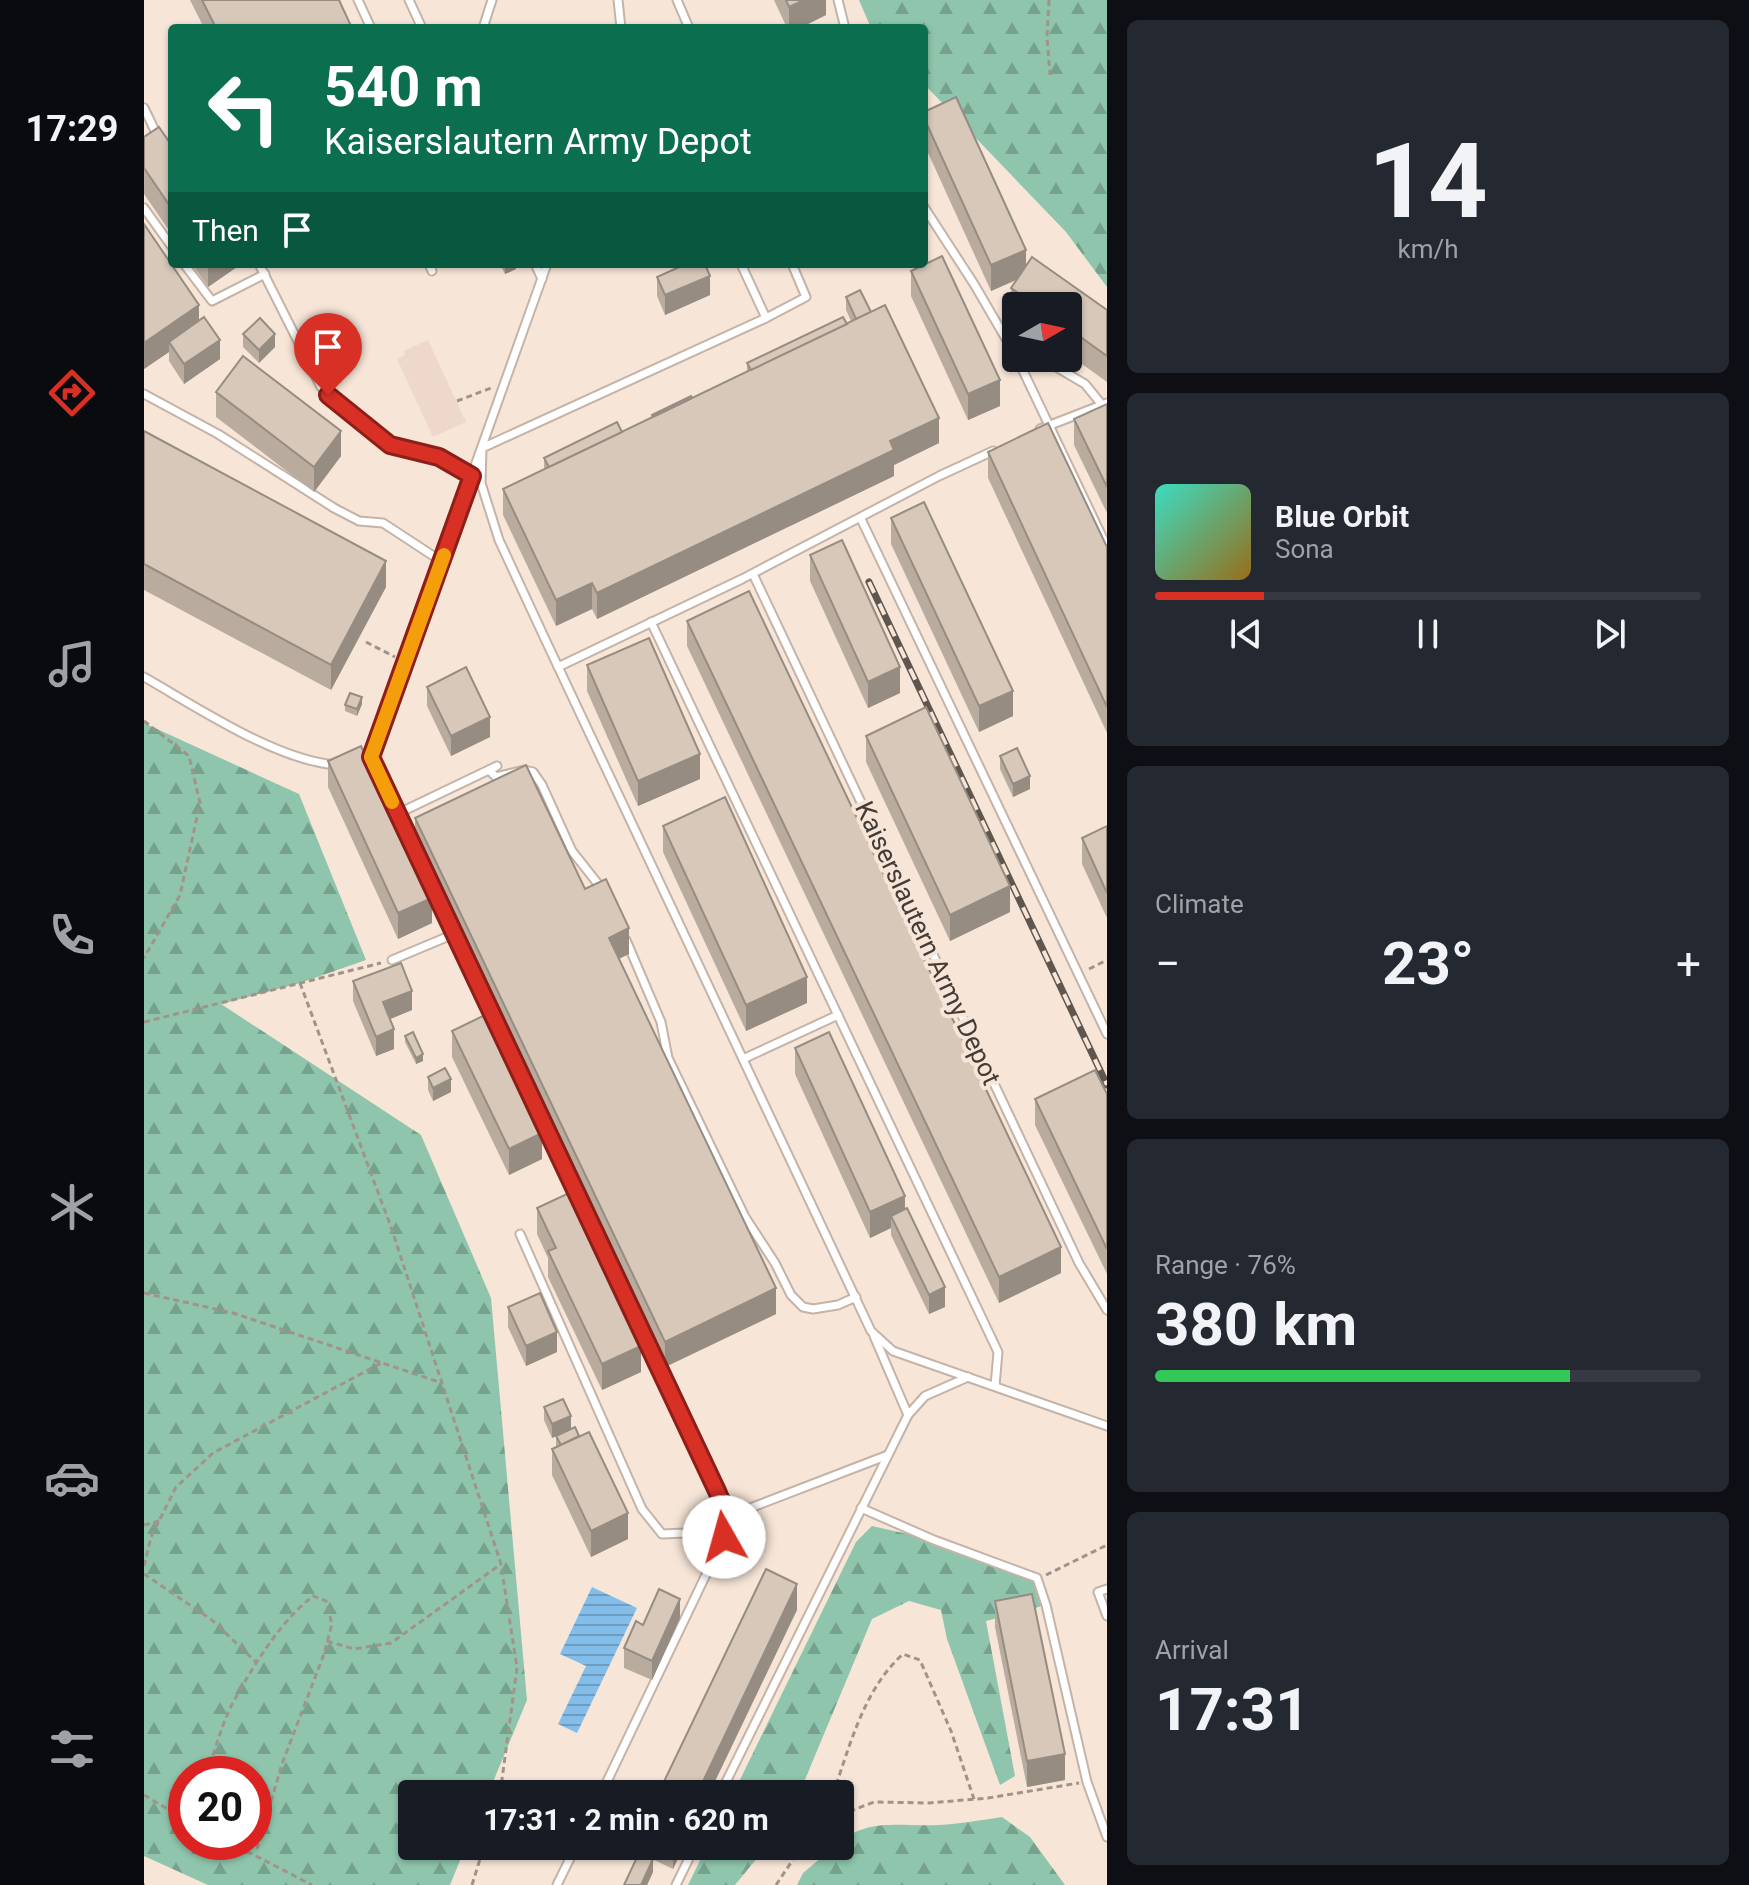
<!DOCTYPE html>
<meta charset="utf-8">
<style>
body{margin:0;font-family:Roboto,sans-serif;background:#242831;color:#f1f3f6;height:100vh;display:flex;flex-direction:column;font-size:30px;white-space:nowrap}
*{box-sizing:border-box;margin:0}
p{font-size:26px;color:#9ea1a6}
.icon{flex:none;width:44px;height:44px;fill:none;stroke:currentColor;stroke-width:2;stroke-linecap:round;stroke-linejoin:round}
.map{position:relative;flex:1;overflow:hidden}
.side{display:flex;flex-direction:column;gap:20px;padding:20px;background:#0d0f14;width:642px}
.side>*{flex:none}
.guide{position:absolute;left:24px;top:24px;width:760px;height:244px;border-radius:8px;box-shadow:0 2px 6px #0004;background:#0b6e4f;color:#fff;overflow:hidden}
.needle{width:52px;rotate:81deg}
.controls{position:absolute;left:858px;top:292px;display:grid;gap:16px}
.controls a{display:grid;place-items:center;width:80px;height:80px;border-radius:8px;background:#171b24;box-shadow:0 2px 6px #0004;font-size:40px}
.speed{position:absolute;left:24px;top:1756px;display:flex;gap:16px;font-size:40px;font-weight:700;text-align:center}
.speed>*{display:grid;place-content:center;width:104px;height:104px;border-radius:50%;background:#171b24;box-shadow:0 2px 6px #0004;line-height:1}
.speed .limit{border:12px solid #d22;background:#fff;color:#111}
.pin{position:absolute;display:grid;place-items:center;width:68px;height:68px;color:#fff;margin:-82px -34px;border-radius:50% 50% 50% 0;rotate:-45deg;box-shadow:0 0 8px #0007}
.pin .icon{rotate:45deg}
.me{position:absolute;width:88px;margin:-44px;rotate:353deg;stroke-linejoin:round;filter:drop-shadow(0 0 6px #0008)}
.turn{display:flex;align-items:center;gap:28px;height:168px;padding:0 24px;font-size:36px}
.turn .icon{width:104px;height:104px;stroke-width:2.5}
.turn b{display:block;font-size:56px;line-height:68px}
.then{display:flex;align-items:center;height:76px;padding:0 24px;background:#0003;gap:16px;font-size:30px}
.big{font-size:60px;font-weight:700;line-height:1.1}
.side .card{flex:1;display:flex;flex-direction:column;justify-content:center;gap:12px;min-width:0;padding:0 28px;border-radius:12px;background:#242831}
.side .dial{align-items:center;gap:0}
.dial b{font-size:104px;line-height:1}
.song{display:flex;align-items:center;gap:24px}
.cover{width:96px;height:96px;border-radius:12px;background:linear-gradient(135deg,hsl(170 70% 55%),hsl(40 70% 35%))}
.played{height:8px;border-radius:4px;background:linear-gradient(90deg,#d93025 20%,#363941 20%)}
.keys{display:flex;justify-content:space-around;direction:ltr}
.heat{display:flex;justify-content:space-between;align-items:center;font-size:44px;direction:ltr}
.charge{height:12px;border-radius:6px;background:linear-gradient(90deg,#34c759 76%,#363941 0)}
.trip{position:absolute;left:254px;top:1780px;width:456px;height:80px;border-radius:8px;background:#171b24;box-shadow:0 2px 6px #0004;font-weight:700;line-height:80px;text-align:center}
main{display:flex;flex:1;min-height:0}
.tabs{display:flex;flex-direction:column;width:144px;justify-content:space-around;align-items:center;background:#090b0e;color:#9ea1a6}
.tabs .icon{width:56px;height:56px}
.tabs .on{color:#d93025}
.tabs b{font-size:36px;color:#f1f3f6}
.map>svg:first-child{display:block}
.industrial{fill:#eed7cb}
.forest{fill:url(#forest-firs);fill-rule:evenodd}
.water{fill:url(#water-rules)}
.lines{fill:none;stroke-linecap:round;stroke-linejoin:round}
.service-casing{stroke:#c4b3a6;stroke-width:11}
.path{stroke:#a0948a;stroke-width:3;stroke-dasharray:6 4;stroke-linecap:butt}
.service{stroke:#fff;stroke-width:7}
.rail-casing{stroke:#5f5650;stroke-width:7}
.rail{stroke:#f7e6d8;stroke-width:4;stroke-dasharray:12;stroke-linecap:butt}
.wall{fill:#b9ac9f}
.shaded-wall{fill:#968c82}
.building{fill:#d7c8b9;stroke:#968c82;stroke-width:2}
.route-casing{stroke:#8d1f18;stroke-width:20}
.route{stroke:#d93025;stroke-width:14}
.slow{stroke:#f59e0b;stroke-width:14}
.labels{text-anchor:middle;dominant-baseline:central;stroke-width:8;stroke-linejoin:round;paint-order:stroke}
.street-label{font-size:26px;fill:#423b36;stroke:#f7e6d8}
</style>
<main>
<nav class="tabs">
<b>17:29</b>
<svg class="icon on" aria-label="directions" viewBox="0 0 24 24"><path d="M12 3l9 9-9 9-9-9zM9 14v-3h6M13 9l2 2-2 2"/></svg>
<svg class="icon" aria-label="music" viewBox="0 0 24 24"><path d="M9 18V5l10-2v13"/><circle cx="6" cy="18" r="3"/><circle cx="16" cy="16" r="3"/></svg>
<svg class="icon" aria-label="phone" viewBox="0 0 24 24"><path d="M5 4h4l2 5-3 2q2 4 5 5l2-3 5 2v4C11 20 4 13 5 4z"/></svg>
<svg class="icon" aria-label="climate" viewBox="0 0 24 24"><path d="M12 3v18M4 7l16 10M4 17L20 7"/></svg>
<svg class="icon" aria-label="car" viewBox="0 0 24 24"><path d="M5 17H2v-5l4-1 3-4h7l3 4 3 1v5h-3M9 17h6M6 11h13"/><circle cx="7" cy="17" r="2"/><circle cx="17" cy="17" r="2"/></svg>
<svg class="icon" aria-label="filters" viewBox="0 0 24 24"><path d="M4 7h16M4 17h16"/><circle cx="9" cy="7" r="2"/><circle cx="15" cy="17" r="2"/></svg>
</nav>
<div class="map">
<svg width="963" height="1885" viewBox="0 0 963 1885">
<defs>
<pattern id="forest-firs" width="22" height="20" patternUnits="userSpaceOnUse" patternTransform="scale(2)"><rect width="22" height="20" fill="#8fc5ac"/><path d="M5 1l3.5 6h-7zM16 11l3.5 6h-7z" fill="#76a18d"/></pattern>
<pattern id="water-rules" width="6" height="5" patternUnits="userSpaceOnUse" patternTransform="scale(2)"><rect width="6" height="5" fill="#83beeb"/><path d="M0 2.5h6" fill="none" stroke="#6d9cbf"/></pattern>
</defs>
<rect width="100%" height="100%" fill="#f7e6d8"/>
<polygon class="industrial" points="284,340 322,422 289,437 253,359 261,355 260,351"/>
<g class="forest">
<polygon points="715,0 963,0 963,287 922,232 780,84 780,28 727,28"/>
<path d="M0,723L155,794L222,960L156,983L77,1004L277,1135L347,1298L383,1700L344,1794H268V1846H322L306,1885H64L0,1856ZM42,1774H110V1842H42Z"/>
<polygon points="728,1526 790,1540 893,1578 902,1605 842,1621 871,1776 856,1785 803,1639 797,1610 765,1601 728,1619 655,1794 589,1794 712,1542"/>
<path d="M858,1817L886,1837L921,1885H653L659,1873L691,1846H696V1842C725,1817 760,1827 794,1825C816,1824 837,1820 858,1817Z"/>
<polygon points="563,1846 623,1846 591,1885 544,1885"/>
</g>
<polygon class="water" points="448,1587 493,1608 433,1733 414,1724 442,1666 416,1654"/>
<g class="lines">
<g class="service-casing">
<g id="service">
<polyline points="214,0 227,28"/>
<polyline points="265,0 278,28"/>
<polyline points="474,0 477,28"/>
<polyline points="533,0 545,28"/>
<polyline points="694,0 701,28"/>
<polyline points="339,28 348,0"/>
<polyline points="0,108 13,135 28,150"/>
<polyline points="780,207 830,284 872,356"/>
<polyline points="0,208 28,247"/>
<polyline points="40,264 68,301 121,274"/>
<polyline points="115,264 177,387 184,395 246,445 295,457 328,476"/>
<polyline points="285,264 288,271"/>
<polyline points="391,264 398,279"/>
<polyline points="403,264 227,757 583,1515"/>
<polyline points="597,264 622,318 662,297 648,264"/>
<polyline points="622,318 338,448 337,483 355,540 401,639 727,1331 749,1351 963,1426"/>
<polyline points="873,358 963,547"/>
<polyline points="897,358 941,384 963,411"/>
<polyline points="0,394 74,434 190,508 215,521 239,523 297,561"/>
<polyline points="896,429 963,403"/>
<polyline points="717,519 963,1034"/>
<polyline points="609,574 935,1263 963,1310"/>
<polyline points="507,622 854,1352 851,1386"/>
<polyline points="414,667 598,579 795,476 849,451"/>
<path d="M0,677C53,707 133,761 193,765"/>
<polyline points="345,770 352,777 380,770 389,772 398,785 428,851 458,889"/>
<polyline points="253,814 353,766"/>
<polyline points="482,940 517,1022 524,1058 601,1217 631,1263 647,1295 659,1307 669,1309 694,1305 712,1297"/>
<polyline points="248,960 310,934"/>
<polyline points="599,1059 694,1015"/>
<polyline points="376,1234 498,1509 518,1534 541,1533 744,1455"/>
<polyline points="730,1336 764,1415 781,1396 824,1377"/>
<polyline points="717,1508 790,1540 893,1578 902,1605 943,1782 963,1837"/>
<polyline points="963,1589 954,1592 963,1616"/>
<polyline points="457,1794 580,1537 583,1515"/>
<polyline points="576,1794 764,1415"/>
<polyline points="413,1885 432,1846"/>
<polyline points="532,1885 551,1846"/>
</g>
</g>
<g class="path">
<polyline points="905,0 903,37 906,75"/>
<polyline points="313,401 347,388"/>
<polyline points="222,642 251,657"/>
<polyline points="0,721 45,756 56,803 36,895 0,958"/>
<polyline points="945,969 963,960"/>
<polyline points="156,983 247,1227 357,1564 373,1668 356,1794"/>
<polyline points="0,1022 237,963"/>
<polyline points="0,1293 89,1313 298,1383"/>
<polyline points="0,1525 15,1521"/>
<polyline points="0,1566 7,1537 32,1487 69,1453 239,1362"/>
<polyline points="0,1574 68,1620 113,1663"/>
<polyline points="902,1575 963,1545"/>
<polyline points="183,1641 210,1649 247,1643 357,1564"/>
<path d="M62,1774C72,1750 78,1721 91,1699C111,1663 136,1622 169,1596L182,1601L188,1624L180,1654L138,1764L113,1849"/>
<path d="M689,1794C706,1745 720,1689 759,1654L776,1660L807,1731L830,1799"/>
<polyline points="0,1795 42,1820"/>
<polyline points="696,1815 730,1802 785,1803 844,1798 935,1783"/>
<polyline points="85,1842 168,1885"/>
<polyline points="0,1885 1,1885"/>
<polyline points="328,1885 340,1846"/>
<polyline points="632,1885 658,1846"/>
</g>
<use href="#service" class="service"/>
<g class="rail-casing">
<polyline id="rail" points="725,582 963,1085"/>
</g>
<use href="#rail" class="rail"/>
</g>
<g class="wall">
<polygon points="46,0 195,0 208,28 60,28"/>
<polygon points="630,0 682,0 682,15 656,28 643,28"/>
<polygon points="780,112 882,266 963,310 963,382 924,354 924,306 872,306 872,317 867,314 867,288 873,280 847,291 780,144"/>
<polygon points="0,137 28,146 28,235 0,194"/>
<polygon points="0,224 55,321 76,359 40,384 25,361 25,352 0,369"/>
<polygon points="48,264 93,264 93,267 64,287"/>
<polygon points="356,264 372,264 372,269 361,274"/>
<polygon points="767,271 856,406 824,420 767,296"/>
<polygon points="513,277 566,295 521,315 513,296"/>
<polygon points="702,297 795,443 750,465 750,476 453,619 448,609 412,626 359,515 359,489 400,470 400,458 478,432 508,418 508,415 548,398 603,372 603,363 707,321 702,310"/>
<polygon points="99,334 131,347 115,363 99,347"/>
<polygon points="72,392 197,456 170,492 72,417"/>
<polygon points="963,404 963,513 930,445 930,419"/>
<polygon points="0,431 242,587 187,690 0,590"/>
<polygon points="844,452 963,547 963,733 844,478"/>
<polygon points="747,518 869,716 835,732 747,544"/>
<polygon points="666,555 756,693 724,708 666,581"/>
<polygon points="543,621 917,1273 855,1303 543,646"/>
<polygon points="443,665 556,779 494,806 443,691"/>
<polygon points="283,687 346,737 307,756 283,706"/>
<polygon points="218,704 213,716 201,711 201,705"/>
<polygon points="722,736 866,912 806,941 722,762"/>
<polygon points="856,756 886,789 869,797 856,769"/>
<polygon points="184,761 288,923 254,939 184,787"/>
<polygon points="271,818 441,889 485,954 475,959 632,1314 521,1367 271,844"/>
<polygon points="519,826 663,1003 602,1031 519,852"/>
<polygon points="963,826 963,918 938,864 938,838"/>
<polygon points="209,981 268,1010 246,1019 250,1049 232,1056 209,1001"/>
<polygon points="308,1031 398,1159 365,1175 308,1057"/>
<polygon points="261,1036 279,1061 272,1064 261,1042"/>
<polygon points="651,1048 761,1209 801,1307 785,1314 747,1235 747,1228 726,1238 651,1074"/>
<polygon points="284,1077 307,1092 289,1101 284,1090"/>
<polygon points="963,1094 963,1274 891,1125 891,1099"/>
<polygon points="393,1208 497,1372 458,1390 404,1277 404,1258 393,1234"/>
<polygon points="364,1307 413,1352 382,1366 364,1327"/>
<polygon points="400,1407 427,1429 484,1539 447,1557 408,1475 408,1449 412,1447 412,1436 425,1430 408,1438 400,1420"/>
<polygon points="851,1601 921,1780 883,1787 851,1627"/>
<polygon points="536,1618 508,1680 480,1668 480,1648 499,1625"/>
<polygon points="498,1846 540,1846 529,1869 504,1857 509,1872 503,1885 480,1885 498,1854"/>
</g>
<g class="shaded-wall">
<polygon points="660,0 682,0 682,15 656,28 645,28 645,7"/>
<polygon points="882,250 882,275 847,291 847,265"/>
<polygon points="64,264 93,264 93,267 64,287"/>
<polygon points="361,264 372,264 372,269 361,274"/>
<polygon points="566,276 566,295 521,315 521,295"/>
<polygon points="55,305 55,331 25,342 25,352 0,369 0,343"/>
<polygon points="131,334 131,347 115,363 115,350"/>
<polygon points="76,340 76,359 40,384 40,364"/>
<polygon points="856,380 856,406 824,420 824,394"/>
<polygon points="795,418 795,443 750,465 750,476 453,619 453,593 746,441"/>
<polygon points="197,431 197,456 170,492 170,467"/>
<polygon points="242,561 242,587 187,690 187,665"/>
<polygon points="448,583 448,609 412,626 412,600"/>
<polygon points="756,667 756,693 724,708 724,682"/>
<polygon points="869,691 869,716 835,732 835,706"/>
<polygon points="218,697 218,704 213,716 213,709"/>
<polygon points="346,717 346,737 307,756 307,736"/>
<polygon points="556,754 556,779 494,806 494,781"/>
<polygon points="886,776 886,789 869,797 869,784"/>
<polygon points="866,886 866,912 806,941 806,915"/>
<polygon points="288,898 288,923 254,939 254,913"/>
<polygon points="485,928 485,954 465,963 465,938"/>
<polygon points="663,977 663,1003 602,1031 602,1005"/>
<polygon points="268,991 268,1010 239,1022 239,1002"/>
<polygon points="250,1029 250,1049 232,1056 232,1037"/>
<polygon points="279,1054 279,1061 272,1064 272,1058"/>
<polygon points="307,1079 307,1092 289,1101 289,1088"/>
<polygon points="398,1133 398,1159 365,1175 365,1149"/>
<polygon points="761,1196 761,1222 747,1216 747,1228 726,1238 726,1212"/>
<polygon points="917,1247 917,1273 855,1303 855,1277"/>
<polygon points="801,1287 801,1307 785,1314 785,1295"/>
<polygon points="632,1288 632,1314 521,1367 521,1342"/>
<polygon points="413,1332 413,1352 382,1366 382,1346"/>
<polygon points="497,1346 497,1372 458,1390 458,1364"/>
<polygon points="427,1416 427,1429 408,1438 408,1424"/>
<polygon points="484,1513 484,1539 447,1557 447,1531"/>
<polygon points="653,1584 653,1610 565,1794 553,1794"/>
<polygon points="536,1599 536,1618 508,1680 508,1661"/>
<polygon points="921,1754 921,1780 883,1787 883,1761"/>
<polygon points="529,1846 540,1846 529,1869"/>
<polygon points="509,1859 509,1872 503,1885 497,1885"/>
</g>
<g class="building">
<polygon points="58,0 195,0 208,28 72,28"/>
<polygon points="642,0 660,0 645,7"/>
<polygon points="812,97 882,250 847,265 780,118 780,112"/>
<polygon points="15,127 28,146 28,209 0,168 0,137"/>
<polygon points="0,224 55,305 0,343"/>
<polygon points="798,256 856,380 824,394 767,271"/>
<polygon points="888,257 963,310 963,356 924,328 924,306 892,306 867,288"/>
<polygon points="542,264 561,264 566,276 521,295 513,277"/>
<polygon points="716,290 727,312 712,319 702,297"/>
<polygon points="741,305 795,418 746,441 750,450 453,593 448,583 412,600 359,489"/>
<polygon points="60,317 76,340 40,364 25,342"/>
<polygon points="699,317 703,324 607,370 603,363"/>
<polygon points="116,318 131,334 115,350 99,334"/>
<polygon points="99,356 197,431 170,467 72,392"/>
<polygon points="547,396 548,398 509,417 508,415"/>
<polygon points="963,404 963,487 930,419"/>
<polygon points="473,422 478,432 405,467 400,458"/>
<polygon points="904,423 963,547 963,707 844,452"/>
<polygon points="0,431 242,561 187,665 0,564"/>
<polygon points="780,502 869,691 835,706 747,518"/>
<polygon points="698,540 756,667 724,682 666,555"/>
<polygon points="605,591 917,1247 855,1277 543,621"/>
<polygon points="505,638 556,754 494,781 443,665"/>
<polygon points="322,667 346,717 307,736 283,687"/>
<polygon points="206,693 218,697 213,709 201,705"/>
<polygon points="782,707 866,886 806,915 722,736"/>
<polygon points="217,746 288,898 254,913 184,761"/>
<polygon points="873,748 886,776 869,784 856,756"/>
<polygon points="382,765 441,889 462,879 485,928 465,938 632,1288 521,1342 271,818"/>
<polygon points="581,797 663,977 602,1005 519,826"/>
<polygon points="963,826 963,893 938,838"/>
<polygon points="257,963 268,991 239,1002 250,1029 232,1037 209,981"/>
<polygon points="341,1015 398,1133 365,1149 308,1031"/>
<polygon points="269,1032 279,1054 272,1058 261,1036"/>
<polygon points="685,1032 761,1196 726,1212 651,1048"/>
<polygon points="301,1068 307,1079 289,1088 284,1077"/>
<polygon points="951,1070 963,1094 963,1249 891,1099"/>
<polygon points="425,1193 497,1346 458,1364 404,1251 412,1248 393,1208"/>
<polygon points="763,1208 801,1287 785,1295 747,1216"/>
<polygon points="396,1293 413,1332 382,1346 364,1307"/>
<polygon points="419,1399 427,1416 408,1424 400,1407"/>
<polygon points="431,1427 435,1436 417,1445 412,1436"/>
<polygon points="445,1432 484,1513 447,1531 408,1449"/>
<polygon points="622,1569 653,1584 553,1794 514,1794"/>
<polygon points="515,1589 536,1599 508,1661 480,1648 492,1621 499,1625"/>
<polygon points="888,1594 921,1754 883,1761 851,1601"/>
<polygon points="495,1853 509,1859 497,1885 480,1885"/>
</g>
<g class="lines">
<g class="route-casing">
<polyline id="route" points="184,395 246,445 295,457 328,476 227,757 573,1491 583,1515 580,1537"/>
</g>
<use href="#route" class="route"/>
<polyline class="slow" points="248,802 227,757 300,555"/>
</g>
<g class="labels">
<g class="street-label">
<text transform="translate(784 943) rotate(65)">Kaiserslautern Army Depot</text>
</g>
</g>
</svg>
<div class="controls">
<a><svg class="needle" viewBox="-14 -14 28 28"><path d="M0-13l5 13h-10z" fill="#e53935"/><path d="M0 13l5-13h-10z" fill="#9ea1a6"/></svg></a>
</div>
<div class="speed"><div class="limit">20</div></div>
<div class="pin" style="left:184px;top:395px;background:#d93025"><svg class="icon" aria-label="arrive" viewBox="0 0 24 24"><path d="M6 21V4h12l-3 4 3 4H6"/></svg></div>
<svg class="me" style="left:580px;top:1537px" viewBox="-20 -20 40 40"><circle r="19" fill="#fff"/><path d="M0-13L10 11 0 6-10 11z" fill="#d93025"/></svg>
<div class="trip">17:31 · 2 min · 620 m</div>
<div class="guide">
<div class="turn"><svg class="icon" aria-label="left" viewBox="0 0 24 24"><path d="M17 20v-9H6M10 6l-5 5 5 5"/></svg><div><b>540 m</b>Kaiserslautern Army Depot</div></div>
<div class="then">Then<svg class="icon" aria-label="arrive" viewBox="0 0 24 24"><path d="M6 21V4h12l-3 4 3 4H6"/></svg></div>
</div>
</div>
<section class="side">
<div class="card dial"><b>14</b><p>km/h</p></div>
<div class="card">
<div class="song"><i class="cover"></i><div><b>Blue Orbit</b><p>Sona</p></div></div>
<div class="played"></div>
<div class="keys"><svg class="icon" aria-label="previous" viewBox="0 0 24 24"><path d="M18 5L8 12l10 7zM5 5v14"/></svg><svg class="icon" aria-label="pause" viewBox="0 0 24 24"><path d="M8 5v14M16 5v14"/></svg><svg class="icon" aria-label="next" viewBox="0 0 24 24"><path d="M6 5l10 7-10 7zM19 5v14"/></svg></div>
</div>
<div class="card"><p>Climate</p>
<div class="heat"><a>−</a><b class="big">23°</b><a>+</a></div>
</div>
<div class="card"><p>Range · 76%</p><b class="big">380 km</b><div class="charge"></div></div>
<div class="card"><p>Arrival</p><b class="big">17:31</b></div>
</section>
</main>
